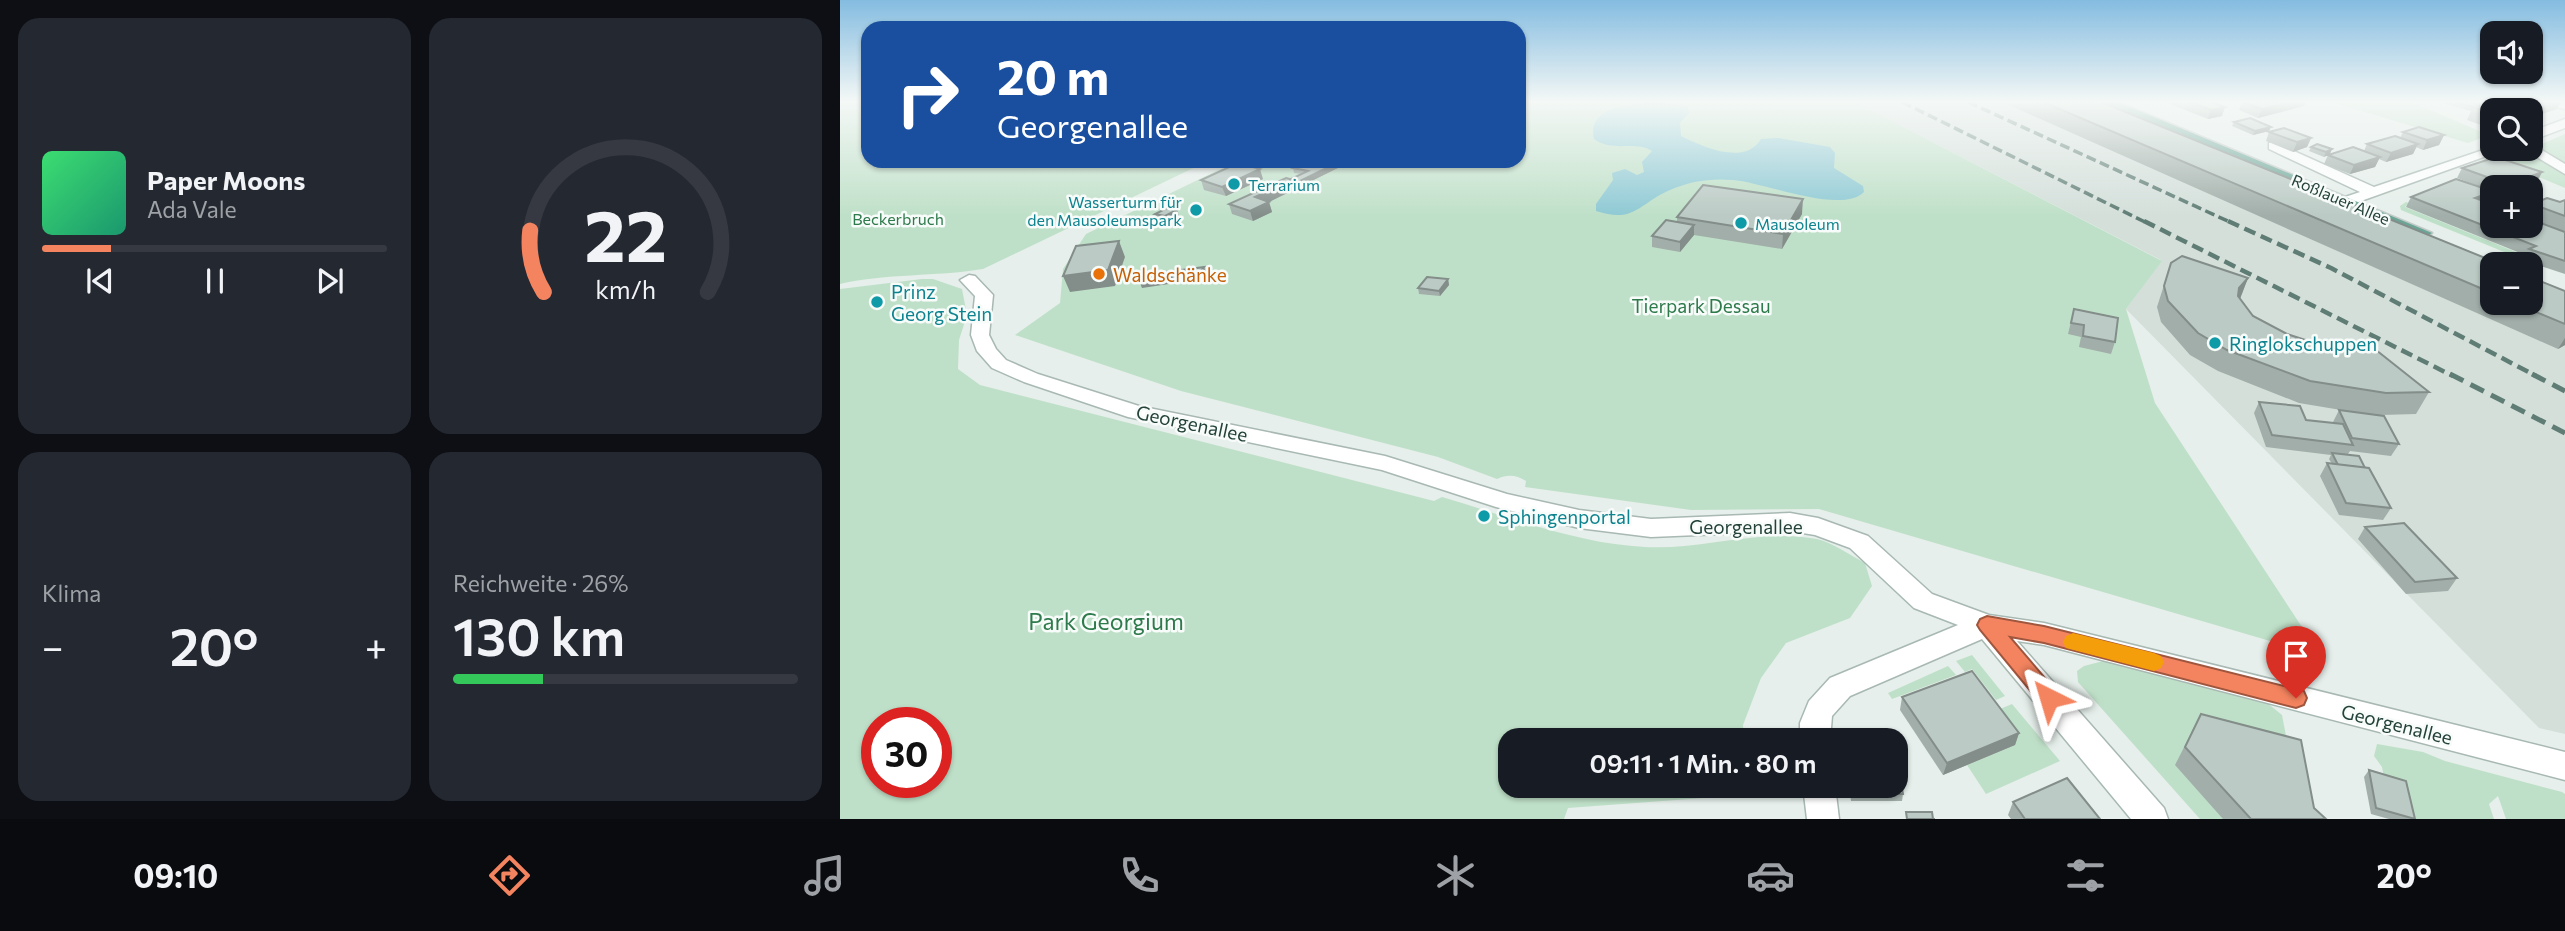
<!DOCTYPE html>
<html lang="de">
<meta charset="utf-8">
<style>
body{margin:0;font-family:Commissioner,sans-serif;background:#242831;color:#f1f3f6;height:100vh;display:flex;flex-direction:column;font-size:26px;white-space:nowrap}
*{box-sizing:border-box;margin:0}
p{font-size:23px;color:#9ea1a6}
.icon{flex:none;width:38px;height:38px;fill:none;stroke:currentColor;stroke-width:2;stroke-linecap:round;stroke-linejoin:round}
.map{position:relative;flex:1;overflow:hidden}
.drawer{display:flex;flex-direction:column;gap:18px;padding:18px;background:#0d0f14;width:840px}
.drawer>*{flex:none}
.top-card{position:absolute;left:21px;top:21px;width:665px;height:147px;border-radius:21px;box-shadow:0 2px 5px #0004;background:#1a4fa0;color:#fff;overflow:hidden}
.fabs{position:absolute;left:1640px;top:21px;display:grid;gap:14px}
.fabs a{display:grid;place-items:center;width:63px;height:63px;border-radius:14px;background:#171b24;box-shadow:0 2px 5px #0004;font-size:35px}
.speed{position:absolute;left:21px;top:707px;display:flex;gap:14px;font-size:35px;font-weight:700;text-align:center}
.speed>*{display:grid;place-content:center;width:91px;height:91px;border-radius:50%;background:#171b24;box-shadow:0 2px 5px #0004;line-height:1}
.speed .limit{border:10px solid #d22;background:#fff;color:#111}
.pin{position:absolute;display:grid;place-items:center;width:60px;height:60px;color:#fff;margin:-72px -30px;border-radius:50% 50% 50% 0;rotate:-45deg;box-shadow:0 0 7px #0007}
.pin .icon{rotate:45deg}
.me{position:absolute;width:77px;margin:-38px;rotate:320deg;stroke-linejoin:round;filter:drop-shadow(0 0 5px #0008)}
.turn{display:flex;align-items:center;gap:24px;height:147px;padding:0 21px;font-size:32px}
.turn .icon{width:91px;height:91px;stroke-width:2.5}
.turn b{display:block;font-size:49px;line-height:60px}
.big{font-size:52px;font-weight:600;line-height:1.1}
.drawer .widget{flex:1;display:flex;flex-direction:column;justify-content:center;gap:10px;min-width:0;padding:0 24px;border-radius:21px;background:#242831}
.drawer .dial{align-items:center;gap:0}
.dial svg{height:182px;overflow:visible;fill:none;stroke:#363941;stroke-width:7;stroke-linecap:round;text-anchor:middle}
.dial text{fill:#f1f3f6;stroke:none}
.song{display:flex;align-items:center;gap:21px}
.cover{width:84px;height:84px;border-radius:10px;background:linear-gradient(135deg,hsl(140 70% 55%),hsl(160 70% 35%))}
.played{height:7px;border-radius:4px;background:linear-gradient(90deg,#f4845f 20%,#363941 20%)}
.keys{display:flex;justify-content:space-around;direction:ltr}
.heat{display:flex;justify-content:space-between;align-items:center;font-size:38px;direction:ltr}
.charge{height:10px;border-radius:5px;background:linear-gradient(90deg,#34c759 26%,#363941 0)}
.drawer .tiles{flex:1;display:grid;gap:18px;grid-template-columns:repeat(2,1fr)}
.trip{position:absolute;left:658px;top:728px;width:410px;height:70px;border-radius:21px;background:#171b24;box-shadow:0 2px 5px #0004;font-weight:600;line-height:70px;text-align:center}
.menu{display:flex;height:112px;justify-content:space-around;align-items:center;background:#090b0e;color:#9ea1a6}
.menu .icon{width:49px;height:49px}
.menu .on{color:#f4845f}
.menu b{font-size:32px;color:#f1f3f6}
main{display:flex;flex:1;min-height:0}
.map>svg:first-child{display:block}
.built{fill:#d4dfda}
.green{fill:#bfe0c8;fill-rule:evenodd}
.water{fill:#8ec9d4}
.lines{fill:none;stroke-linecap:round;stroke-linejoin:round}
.street-casing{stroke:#a8b8b2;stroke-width:3}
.primary-casing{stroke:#c2cac8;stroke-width:3}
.street{fill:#fff;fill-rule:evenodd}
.primary{fill:#6aa596;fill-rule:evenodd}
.rail-far2{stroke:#5f7d75;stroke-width:3.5;stroke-dasharray:10 4.5;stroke-linecap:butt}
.rail-far1{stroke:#5f7d75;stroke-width:4.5;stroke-dasharray:12 6;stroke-linecap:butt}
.rail{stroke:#5f7d75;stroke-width:5;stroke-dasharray:15 8;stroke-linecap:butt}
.wall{fill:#a1aea9}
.shaded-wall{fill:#838d89}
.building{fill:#bbcac4;stroke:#838d89;stroke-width:2}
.route{fill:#f4845f;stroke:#9f563e;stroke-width:2}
.slow{fill:#f59e0b}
.culture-dot{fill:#0f9aa8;stroke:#f7fbf9;stroke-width:2.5}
.food-dot{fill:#e8710a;stroke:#f7fbf9;stroke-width:2.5}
.labels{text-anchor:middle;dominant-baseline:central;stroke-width:5;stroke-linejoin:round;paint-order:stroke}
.far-culture-label{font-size:16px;fill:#0d838f;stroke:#f7fbf9;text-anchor:start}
.far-street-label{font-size:16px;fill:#24423a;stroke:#f7fbf9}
.far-park-label{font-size:16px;fill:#2d7a4b;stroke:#f7fbf9}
.food-label{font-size:19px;fill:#c56008;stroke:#f7fbf9;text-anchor:start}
.culture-label{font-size:19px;fill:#0d838f;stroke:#f7fbf9;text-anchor:start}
.park-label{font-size:19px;fill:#2d7a4b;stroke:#f7fbf9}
.street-label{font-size:19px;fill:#24423a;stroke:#f7fbf9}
.near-park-label{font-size:23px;fill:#2d7a4b;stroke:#f7fbf9}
</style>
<main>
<section class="drawer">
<div class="tiles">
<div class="widget">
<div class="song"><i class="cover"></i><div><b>Paper Moons</b><p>Ada Vale</p></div></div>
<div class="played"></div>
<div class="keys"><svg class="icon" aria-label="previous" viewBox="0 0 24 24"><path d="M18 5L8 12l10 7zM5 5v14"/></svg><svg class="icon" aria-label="pause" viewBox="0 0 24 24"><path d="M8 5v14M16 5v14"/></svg><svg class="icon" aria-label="next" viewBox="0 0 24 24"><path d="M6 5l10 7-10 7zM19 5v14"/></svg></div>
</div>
<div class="widget dial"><svg viewBox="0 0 100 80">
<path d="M14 69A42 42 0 1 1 86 69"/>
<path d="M14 69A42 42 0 0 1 8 42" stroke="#f4845f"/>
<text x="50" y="56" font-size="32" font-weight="700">22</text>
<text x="50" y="72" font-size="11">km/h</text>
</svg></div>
<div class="widget"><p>Klima</p>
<div class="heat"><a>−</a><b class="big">20°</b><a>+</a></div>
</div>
<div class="widget"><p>Reichweite · 26%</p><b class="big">130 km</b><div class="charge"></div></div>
</div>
</section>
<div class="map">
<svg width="1725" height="819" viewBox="0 0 1725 819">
<rect width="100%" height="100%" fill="#e6efeb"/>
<polygon class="built" points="1015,102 1246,102 1652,303 1725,304 1725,734 1699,728 1286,309 1321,260"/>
<g class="green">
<path d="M0,102H28V161H368L143,269C95,277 47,273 0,284Z"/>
<path d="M679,102H1015L1322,261L1286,309L1315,403L1481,656L979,509L851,510L685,487L686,481C676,475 668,474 657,479L598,457L341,391L175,335L220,303L223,269L246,234L397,161H679Z"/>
<polygon points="1492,102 1571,102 1649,135 1628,143"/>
<polygon points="1725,134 1725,188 1653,158 1690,149"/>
<polygon points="1566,202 1569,203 1565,207 1686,256 1679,258 1561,210 1560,206"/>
<path d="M82,279H93L122,289L127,315L119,340L118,369L140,385L594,501L602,497C667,516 737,544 805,547C862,550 920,528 977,539C993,543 1010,555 1025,563L1032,586L1010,618L946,643L921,678L903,725L904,740H670V786H904V795L728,808L724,819H0V289ZM37,723H96V782H37Z"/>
<polygon points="1132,655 1165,696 1156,700 1132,669 1125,672 1116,661"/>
<polygon points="1267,660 1426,702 1442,715 1446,736 1383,819 1360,819 1238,682 1237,671 1244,666"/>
<polygon points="1108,666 1116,675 1052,699 1048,693"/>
<polygon points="1172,704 1220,761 1146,794 1127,765 1175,745 1160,709"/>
<polygon points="1537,744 1583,752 1605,761 1722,792 1725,794 1725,819 1666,819 1658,796 1649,804 1654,819 1568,819 1545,783 1542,767 1534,756"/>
</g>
<path class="water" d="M815,102L848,106L849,113L840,123L841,136C863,147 905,166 921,139L938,138L990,147L995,153L994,168L1023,186L1024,192C1001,215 923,182 893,180C871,178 850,181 830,190C799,203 795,224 756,211V204L773,180L772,173L785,169L797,175L804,172L802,162L812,151C795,140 773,153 754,139C746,105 792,105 815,102Z"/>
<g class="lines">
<g class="street-casing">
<g id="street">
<polygon points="1707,102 1725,102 1725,109 1709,105"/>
<polygon points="1725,119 1725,128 1690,141 1690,132"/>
<polygon points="1434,142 1534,187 1652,147 1666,149 1507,206 1502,204 1502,198 1520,192 1429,149 1429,143"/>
<polygon points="1690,143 1725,164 1725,174 1685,150 1690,149"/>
<polygon points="129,275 135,276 153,295 149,335 156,349 166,360 198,374 299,406 545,456 667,494 739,510 811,519 950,513 978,518 1028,536 1092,594 1149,615 1204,623 1725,752 1725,780 1204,645 1177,641 1324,808 1328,819 1291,819 1142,639 1010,696 992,716 990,740 960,740 960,723 969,701 990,678 1118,625 1074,608 1010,548 975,535 950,531 811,537 739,528 656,507 542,470 288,417 184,382 152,368 137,351 131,335 135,296 120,280"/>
<polygon points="963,786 995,786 999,819 967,819"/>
</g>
</g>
<g class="primary-casing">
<polygon id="primary" points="1262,102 1278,102 1592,233 1584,238 1578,236"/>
</g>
<use href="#street" class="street"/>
<use href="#primary" class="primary"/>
<g class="rail-far2">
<polyline points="1062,102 1307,223"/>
<polyline points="1128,102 1392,223"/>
</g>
<g class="rail-far1">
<polyline points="1304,221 1613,376"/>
<polyline points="1388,221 1491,268 1696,376"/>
</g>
<g class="rail">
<polyline points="1610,374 1725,433"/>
<polyline points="1692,374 1725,391"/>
</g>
</g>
<g class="wall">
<polygon points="1162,102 1261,102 1652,264 1652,303 1690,303 1725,291 1725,345 1718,349"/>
<polygon points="1325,102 1371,102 1382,116 1368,119"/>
<polygon points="1402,102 1464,106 1418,118 1399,110"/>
<polygon points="1602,102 1631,102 1642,105 1717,109 1652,110 1652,129 1627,120 1631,111 1602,103"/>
<polygon points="1394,122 1431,127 1429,131 1413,135 1392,126"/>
<polygon points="1429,132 1471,138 1467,147 1453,152 1426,141"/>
<polygon points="1563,132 1604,135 1599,145 1583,150 1576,147 1573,154 1546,162 1539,159 1535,167 1510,174 1484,164 1488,155 1484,157 1469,151 1471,147 1477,144 1490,154 1524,151 1527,144 1560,138"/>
<polygon points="467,161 512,161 429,202 432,212 413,221 392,214 389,204 461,174 454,173 453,168"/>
<polygon points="1622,168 1702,172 1697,182 1683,187 1652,187 1652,191 1617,178"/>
<polygon points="423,179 386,196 364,190 361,180"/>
<polygon points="1652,191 1652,196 1649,202 1647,202 1690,226 1690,199 1720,202 1725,200 1725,274 1683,260 1685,255 1566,207 1571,197"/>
<polygon points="315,214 339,215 327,222 317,219"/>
<polygon points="962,214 942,249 854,235 840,252 812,247 812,236 837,222 837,217"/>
<polygon points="1331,263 1408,278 1400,298 1413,316 1447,334 1589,392 1576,414 1541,415 1559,444 1551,456 1510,451 1508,454 1525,468 1551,508 1543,520 1499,515 1480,476 1487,463 1492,464 1489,459 1491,455 1426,447 1414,413 1419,402 1466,420 1493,423 1493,422 1499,410 1501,410 1459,403 1378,371 1350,355 1321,322 1317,307"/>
<polygon points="608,279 609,285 600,296 579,294 578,288"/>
<polygon points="1234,309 1275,342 1271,354 1239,347 1241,337 1228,334"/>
<polygon points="1525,527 1617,578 1608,591 1566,594 1518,539"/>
<polygon points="1062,697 1179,733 1175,745 1103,775 1060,710"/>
<polygon points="1361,714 1474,808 1486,819 1383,819 1335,765"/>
<polygon points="1529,770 1575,819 1549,819 1531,814 1524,777"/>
<polygon points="1009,786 1055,786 1063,794 1062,801 1011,801"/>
<polygon points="1173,802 1260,819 1171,819 1168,815"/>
</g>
<g class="shaded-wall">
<polygon points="1451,102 1466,102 1464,106 1418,118 1422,109"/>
<polygon points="1708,102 1721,102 1717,109 1690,118 1690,110 1681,110"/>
<polygon points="1385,107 1382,116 1368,119 1371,110"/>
<polygon points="1431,127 1429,131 1413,135 1415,131"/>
<polygon points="1604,135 1599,145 1583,150 1587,140"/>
<polygon points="1471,138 1467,147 1453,152 1457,142"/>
<polygon points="1578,144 1573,154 1546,162 1551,153"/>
<polygon points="1492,149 1490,154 1484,157 1486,152"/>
<polygon points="1540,157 1535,167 1510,174 1514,165"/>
<polygon points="501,161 512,161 429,202 432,212 413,221 410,211 415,197 453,180"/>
<polygon points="420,169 423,179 386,196 382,187"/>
<polygon points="1702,172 1697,182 1683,187 1667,187 1669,185"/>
<polygon points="1652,192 1652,196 1649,202 1630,208 1635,198"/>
<polygon points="963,199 962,214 942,249 943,234"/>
<polygon points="337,210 339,215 327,222 325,216"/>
<polygon points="854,225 854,235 840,252 840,242"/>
<polygon points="279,241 285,257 275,286 230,292 223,276"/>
<polygon points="364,267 366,272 362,279 302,288 300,283"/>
<polygon points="1408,278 1400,299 1391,309 1399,288"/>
<polygon points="608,279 609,285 600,296 599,291"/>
<polygon points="1725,338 1725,345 1718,349"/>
<polygon points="1179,733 1175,745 1103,775 1107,763"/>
</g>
<g class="building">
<polygon points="1203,102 1261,102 1660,264 1652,264 1652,293"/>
<polygon points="1349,102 1371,102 1385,107 1371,110"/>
<polygon points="1402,102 1451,102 1422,109"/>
<polygon points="1615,102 1631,102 1642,105 1634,107"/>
<polygon points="1652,102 1708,102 1681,110 1652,110 1652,114 1633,107"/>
<polygon points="1410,118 1431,127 1415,131 1394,122"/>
<polygon points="1579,127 1604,135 1587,140 1563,132"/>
<polygon points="1444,128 1471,138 1457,142 1429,132"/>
<polygon points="1555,136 1578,144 1551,153 1527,144"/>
<polygon points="1477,144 1492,149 1486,152 1471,147"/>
<polygon points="1513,147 1540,157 1514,165 1488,155"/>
<polygon points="1656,157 1702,172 1669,185 1622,168"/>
<polygon points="467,161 501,161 454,184 453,180 451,179 468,171 453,168"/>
<polygon points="398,163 420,169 382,187 361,180"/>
<polygon points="446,178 453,180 415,197 429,202 410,211 389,204"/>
<polygon points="1616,179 1652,191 1652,192 1635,198 1652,204 1652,226 1690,226 1690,219 1725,232 1725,261 1689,249 1696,246 1571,197"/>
<polygon points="863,185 963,199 943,234 837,217"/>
<polygon points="1694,198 1702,200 1692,204 1690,206 1690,199"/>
<polygon points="1707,198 1720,202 1725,200 1725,216 1692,204"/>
<polygon points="327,208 337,210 325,216 315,214"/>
<polygon points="826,220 854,225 840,242 812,236"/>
<polygon points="279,241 268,270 223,276 236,246"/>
<polygon points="1342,256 1408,278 1399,288 1398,296 1413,316 1447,334 1499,351 1536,350 1589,392 1546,393 1470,381 1387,350 1358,333 1328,301 1324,286 1331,263"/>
<polygon points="364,267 360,273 300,283 303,275"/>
<polygon points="587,277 608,279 599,291 578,288"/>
<polygon points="1690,277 1725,291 1725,324 1674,303 1690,303"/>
<polygon points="1234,309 1278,318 1275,342 1243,336 1244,325 1231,323"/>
<polygon points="1419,402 1460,406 1466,420 1503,424 1513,445 1432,435"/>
<polygon points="1499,410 1544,416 1559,444 1512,438"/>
<polygon points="1492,453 1519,456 1525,468 1498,465"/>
<polygon points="1487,463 1529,468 1551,508 1506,503"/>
<polygon points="1564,523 1617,578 1575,582 1525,527"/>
<polygon points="1132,671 1179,733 1107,763 1062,697"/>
<polygon points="1361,714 1461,740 1474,808 1486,819 1411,819 1345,747"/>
<polygon points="1055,765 1058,765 1063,794 1012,794 1011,786 1055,786"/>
<polygon points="1529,770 1566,781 1575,819 1536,808"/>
<polygon points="1227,778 1260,819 1185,819 1173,802"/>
<polygon points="1066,812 1092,812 1093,819 1095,819 1067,819"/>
</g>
<linearGradient id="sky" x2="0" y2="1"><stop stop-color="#84bce0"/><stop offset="0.47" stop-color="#f4f8f6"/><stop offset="1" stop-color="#f4f8f6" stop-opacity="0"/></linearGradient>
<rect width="1725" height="216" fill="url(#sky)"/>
<polygon class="route" points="1147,616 1204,626 1464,691 1467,698 1464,705 1456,708 1204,643 1170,637 1217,692 1220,698 1217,705 1209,708 1202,705 1140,630 1137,625 1140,619"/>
<polygon class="slow" points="1233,633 1314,653 1321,656 1324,662 1321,668 1314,671 1226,648 1223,642 1226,636"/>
<g class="culture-dot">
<circle cx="394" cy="184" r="7"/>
<circle cx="356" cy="210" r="7"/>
<circle cx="901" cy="223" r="7"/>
<circle cx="37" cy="302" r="7"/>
<circle cx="1375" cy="343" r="7"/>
<circle cx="644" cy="516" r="7"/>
</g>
<circle class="food-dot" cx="259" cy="274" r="7"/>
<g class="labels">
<g class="far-culture-label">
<text x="408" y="184">Terrarium</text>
<text x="342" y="201" text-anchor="end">Wasserturm für<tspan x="342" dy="18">den Mausoleumspark</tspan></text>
<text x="915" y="223">Mausoleum</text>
</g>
<g class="far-street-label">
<text transform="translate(1501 199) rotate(23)">Roßlauer Allee</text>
</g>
<g class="far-park-label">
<text x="58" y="218">Beckerbruch</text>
</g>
<g class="food-label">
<text x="273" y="274">Waldschänke</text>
</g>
<g class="culture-label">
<text x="51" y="291">Prinz<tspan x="51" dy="22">Georg Stein</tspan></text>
<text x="1389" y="343">Ringlokschuppen</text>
<text x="658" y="516">Sphingenportal</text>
</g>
<g class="park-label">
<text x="861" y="305">Tierpark Dessau</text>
</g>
<g class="street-label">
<text transform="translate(352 423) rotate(12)">Georgenallee</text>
<text x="906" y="526">Georgenallee</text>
<text transform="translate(1557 724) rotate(14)">Georgenallee</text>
</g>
<g class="near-park-label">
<text x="266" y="621">Park Georgium</text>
</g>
</g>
</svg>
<div class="fabs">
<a><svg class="icon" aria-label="sound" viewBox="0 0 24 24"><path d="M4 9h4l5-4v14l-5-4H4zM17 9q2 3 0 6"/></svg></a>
<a><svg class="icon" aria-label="search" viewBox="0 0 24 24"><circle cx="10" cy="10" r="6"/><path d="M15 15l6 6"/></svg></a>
<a>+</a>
<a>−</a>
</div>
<div class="speed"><div class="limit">30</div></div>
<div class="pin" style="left:1456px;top:698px;background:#d93025"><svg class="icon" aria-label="arrive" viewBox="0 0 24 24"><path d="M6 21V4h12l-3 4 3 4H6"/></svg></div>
<svg class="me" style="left:1209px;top:698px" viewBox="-20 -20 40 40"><path d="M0-17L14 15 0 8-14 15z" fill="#f4845f" stroke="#fff" stroke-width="4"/></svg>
<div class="trip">09:11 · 1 Min. · 80 m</div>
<div class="top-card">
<div class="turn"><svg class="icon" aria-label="right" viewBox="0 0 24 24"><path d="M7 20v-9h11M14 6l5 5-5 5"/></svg><div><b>20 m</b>Georgenallee</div></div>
</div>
</div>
</main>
<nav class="menu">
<b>09:10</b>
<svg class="icon on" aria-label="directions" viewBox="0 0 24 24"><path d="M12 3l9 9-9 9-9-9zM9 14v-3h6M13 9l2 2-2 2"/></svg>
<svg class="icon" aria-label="music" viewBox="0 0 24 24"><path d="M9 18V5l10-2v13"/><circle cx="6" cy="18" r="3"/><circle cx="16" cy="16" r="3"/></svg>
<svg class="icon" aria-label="phone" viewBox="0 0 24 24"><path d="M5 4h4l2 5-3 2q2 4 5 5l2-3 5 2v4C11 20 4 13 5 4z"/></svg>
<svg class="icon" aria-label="climate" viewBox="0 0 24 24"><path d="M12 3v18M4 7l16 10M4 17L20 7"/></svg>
<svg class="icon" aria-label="car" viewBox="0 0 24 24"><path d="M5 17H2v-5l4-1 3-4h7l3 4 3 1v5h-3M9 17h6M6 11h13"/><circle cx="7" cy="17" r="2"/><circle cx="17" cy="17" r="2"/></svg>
<svg class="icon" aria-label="filters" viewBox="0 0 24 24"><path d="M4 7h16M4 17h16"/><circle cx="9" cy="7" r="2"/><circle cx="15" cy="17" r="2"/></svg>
<b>20°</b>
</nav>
